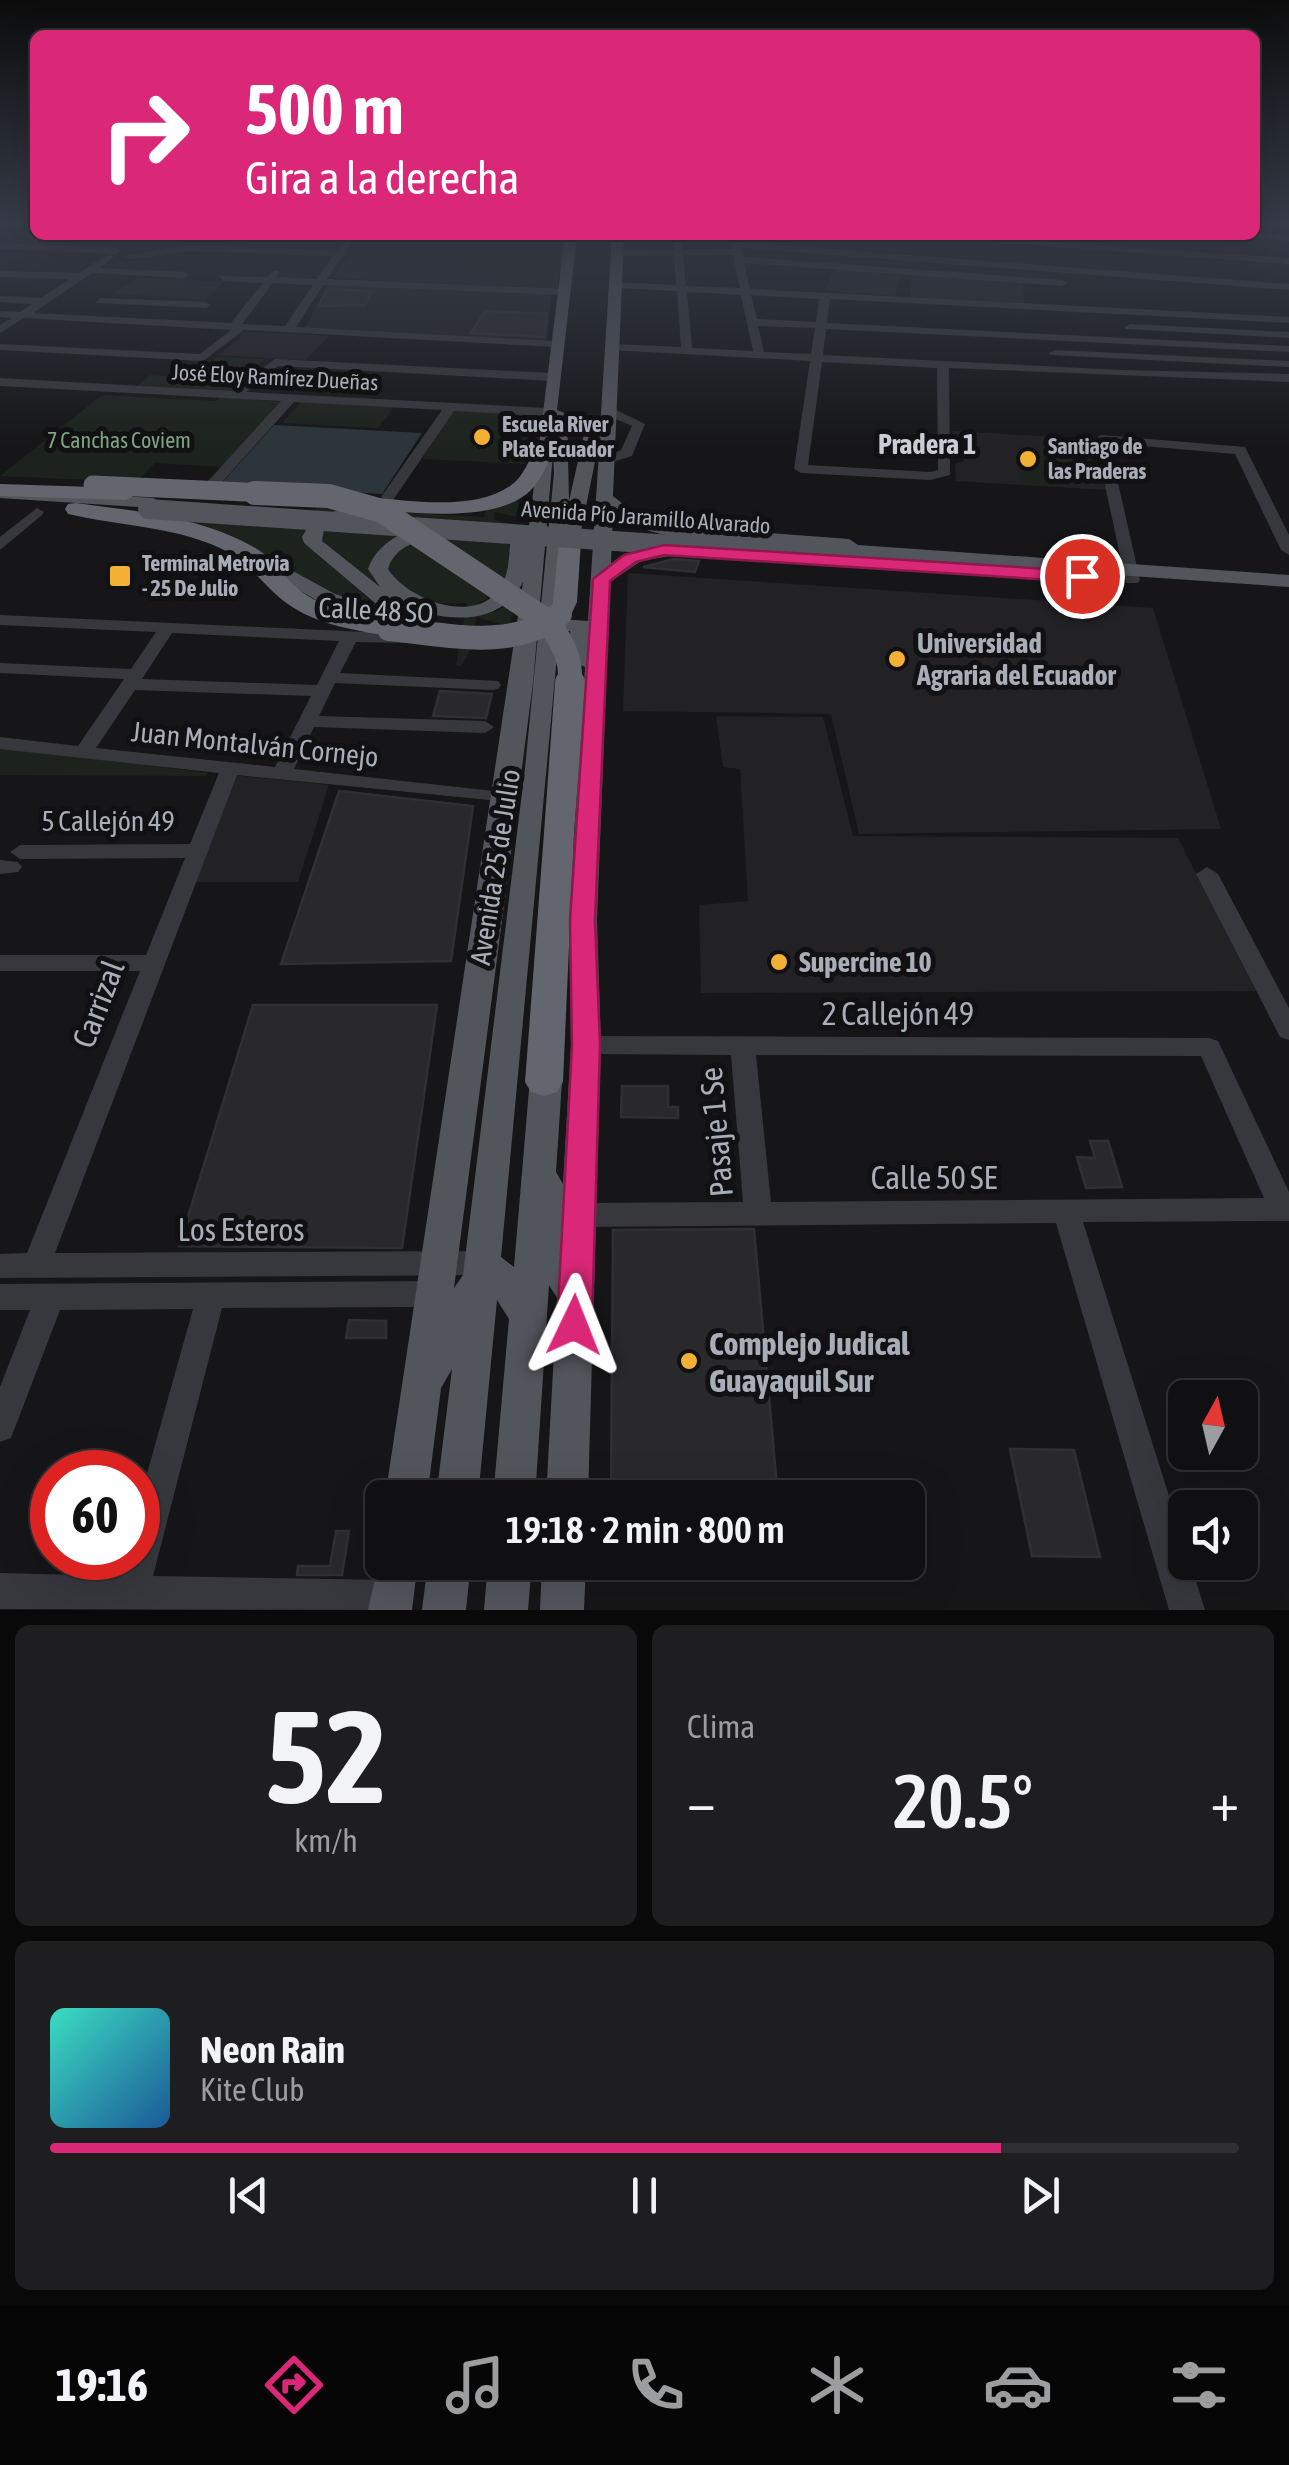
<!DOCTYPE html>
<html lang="es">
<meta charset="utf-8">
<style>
body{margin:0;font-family:"Asap Condensed",sans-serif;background:#1e1e20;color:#f1f3f6;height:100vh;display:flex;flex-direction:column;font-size:38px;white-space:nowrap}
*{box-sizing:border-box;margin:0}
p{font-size:32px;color:#9c9d9f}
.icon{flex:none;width:55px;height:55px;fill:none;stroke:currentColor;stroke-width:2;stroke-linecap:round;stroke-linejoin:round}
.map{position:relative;height:1610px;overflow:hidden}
.side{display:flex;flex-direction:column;gap:15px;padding:15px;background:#09090a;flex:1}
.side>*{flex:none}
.guide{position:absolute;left:30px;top:30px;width:1230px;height:210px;border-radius:15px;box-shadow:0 10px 40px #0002,0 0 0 2px #303032;background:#db2777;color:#fff;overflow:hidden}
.needle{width:65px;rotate:8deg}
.controls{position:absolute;left:1168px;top:1380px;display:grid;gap:20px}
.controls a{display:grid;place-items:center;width:90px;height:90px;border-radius:15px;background:#101012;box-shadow:0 10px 40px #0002,0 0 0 2px #303032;font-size:50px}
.speed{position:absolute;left:30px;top:1450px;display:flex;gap:20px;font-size:50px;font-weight:700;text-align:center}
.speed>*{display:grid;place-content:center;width:130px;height:130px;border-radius:50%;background:#101012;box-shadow:0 10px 40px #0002,0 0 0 2px #303032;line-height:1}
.speed .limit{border:15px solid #d22;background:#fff;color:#111}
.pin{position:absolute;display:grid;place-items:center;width:85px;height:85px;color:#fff;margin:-42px;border:5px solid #fff;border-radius:50%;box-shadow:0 2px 10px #0007}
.me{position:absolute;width:110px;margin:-55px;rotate:2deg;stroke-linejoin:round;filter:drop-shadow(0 0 8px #0008)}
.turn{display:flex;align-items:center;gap:35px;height:210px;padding:0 50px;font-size:45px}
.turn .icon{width:130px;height:130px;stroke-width:2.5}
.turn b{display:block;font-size:70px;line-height:85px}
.big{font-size:75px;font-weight:600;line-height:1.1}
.side .tile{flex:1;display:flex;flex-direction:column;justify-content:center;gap:15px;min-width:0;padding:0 35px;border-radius:15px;background:#1e1e20}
.side .dial{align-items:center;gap:0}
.dial b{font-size:130px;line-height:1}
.song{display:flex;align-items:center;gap:30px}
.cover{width:120px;height:120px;border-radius:15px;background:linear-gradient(135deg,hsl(170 70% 55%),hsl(210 70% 35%))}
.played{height:10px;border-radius:5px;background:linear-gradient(90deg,#db2777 80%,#303032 80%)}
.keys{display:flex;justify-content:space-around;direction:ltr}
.heat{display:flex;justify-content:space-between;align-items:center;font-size:55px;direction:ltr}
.side .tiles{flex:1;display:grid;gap:15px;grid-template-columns:1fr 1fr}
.tile:last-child{grid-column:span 2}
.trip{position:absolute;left:365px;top:1480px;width:560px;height:100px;border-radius:15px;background:#101012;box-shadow:0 10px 40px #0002,0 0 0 2px #303032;font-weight:600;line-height:100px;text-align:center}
.menu{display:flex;height:160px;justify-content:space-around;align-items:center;background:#060607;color:#9c9d9f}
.menu .icon{width:70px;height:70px}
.menu .selected{color:#db2777}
.menu b{font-size:45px;color:#f1f3f6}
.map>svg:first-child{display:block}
.built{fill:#222225}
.green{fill:#1c231d}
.water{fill:#2c353c}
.building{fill:#29292c;stroke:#303034;stroke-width:2.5}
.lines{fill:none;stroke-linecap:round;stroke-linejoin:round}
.minor{fill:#37383d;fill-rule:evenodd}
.major{fill:#53555c;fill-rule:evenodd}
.highway{fill:#63666e;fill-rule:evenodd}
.major-bridge{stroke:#53555c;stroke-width:20}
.highway-bridge-far2{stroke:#63666e;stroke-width:19}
.highway-bridge-far1{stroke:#63666e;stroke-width:24}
.highway-bridge{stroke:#63666e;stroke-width:30}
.route{fill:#db2777;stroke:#8e194d;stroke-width:2.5}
.poi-dot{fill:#f2b134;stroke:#111113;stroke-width:4}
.labels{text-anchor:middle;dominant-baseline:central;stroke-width:10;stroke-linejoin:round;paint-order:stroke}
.far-street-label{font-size:22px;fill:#a8adb8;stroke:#111113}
.far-poi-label{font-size:22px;font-weight:bold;fill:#a8adb8;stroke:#111113;text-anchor:start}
.far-park-label{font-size:22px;fill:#7fa381;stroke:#111113}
.far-quarter-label{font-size:28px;font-weight:bold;fill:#c9ccd4;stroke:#111113}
.street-label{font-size:28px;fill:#a8adb8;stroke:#111113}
.poi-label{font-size:28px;font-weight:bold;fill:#a8adb8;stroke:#111113;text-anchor:start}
.near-street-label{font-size:32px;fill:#a8adb8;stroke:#111113}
.near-poi-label{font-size:32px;font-weight:bold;fill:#a8adb8;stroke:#111113;text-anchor:start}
</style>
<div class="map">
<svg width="1289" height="1610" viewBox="0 0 1289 1610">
<rect width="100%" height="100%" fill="#161618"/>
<g class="built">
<polygon points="360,235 565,235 557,290 334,278"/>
<polygon points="835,268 901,273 895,296 825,290"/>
<polygon points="912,273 1023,282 1024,305 910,300"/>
<polygon points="329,282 552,293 547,341 305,328"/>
<polygon points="244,331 329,336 305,360 218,355 241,338 238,336"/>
<polygon points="953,431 1092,439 1096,457 1088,461 1093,479 1104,484 1106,490 956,481 955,464 964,461 962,441 953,438"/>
<polygon points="628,573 1153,608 1221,829 859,834 831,714 623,711"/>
<polygon points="716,716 823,717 853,836 1178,838 1256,991 701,993 699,905 748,901 740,769 723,767"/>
<polygon points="233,775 329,785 298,882 193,882"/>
</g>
<g class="green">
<polygon points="190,235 339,235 332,244 337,246 335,250 180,245"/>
<polygon points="471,242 560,244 552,288 496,286 501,273 458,271"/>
<polygon points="138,277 223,282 207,299 113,294"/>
<polygon points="216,357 266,359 234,384 239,386 233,392 137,386 150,375 196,378"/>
<polygon points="102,395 216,401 220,397 284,402 222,467 155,463 136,482 0,476"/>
<polygon points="302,401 395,406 378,428 282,423"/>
<polygon points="453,410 532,414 524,464 422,459"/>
<polygon points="1017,453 1049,455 1057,485 1022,483"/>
<path d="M494,491L497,499L519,498L517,517L495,512L494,519L514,526C510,558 515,592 479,602L476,614L495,612L515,601L510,627L476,617L470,650L461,666L456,665L467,603C414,607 351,582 320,537V531L375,511L484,517L486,510L466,509L489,500Z"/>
<polygon points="314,502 342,509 309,545 378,607 342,600 310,585 230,535 162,517 316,511"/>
<polygon points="0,747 208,773 206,776 0,775"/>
</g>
<polygon class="water" points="274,425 422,433 382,494 221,484"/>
<g class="building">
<polygon points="327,289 371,291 365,305 318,306"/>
<polygon points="485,311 547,314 544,337 471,333"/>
<polygon points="674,559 699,561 695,572 643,567"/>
<polygon points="440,691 492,694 486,718 433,716"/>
<polygon points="339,791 473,806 451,961 281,964"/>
<polygon points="253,1005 437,1005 402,1248 179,1246"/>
<polygon points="622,1086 668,1086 668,1107 678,1107 678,1118 621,1117"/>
<polygon points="1090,1141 1108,1141 1122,1187 1086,1188 1077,1157 1095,1158"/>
<polygon points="754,1229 778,1498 611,1498 613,1230"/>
<polygon points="349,1320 386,1321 386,1338 346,1338"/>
<polygon points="1010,1449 1074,1450 1100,1557 1032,1556"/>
<polygon points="336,1531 349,1531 342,1575 297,1575 298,1566 330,1566"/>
</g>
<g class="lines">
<g class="minor">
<polygon points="1255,233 1289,235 1289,241 1240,235"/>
<path d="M347,235H357L346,252L349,254L342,257L327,279L562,289L567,292L562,295L323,285L296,327L556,341L562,344L556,347L244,330L203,361L0,350V344L200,354L231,330L24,318L0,333V325L11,318L0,317V311L20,312L32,304L0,302V296L41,298L70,279L0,277V271L79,273L109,254L114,257L100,268L184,272L189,275L184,278L92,273L33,313L231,323L263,283L223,281L219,276L267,277L275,270L280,273L277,277L317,279L333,256L190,251L130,259L125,256L190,245L337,251ZM273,283L313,285L285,326L242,324Z"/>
<path d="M672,235H682L683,250L732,249L731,245L736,242L1289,284V290L741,248L743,257L1062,280L1067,283L1062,286L744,263L750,289L1289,317V323L830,299L827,323L1289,346V352L826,329L823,355L1122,370L1289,374V382L949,368L950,475L930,480L801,473L794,469L810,361L611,350L605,347L611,344L681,347L677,291L616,288L611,285L616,282L676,285L674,255L617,256L612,253L617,250H674ZM683,255H733L740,288L686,286ZM687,292L741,295L753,351L692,348ZM751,295L819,299L816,322L757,319ZM758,326L815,328L811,354L764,352ZM822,362L937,368L938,470L930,472L808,465Z"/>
<polygon points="891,235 937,235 1289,258 1289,264"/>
<polygon points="0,243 116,248 121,251 116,254 0,249"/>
<polygon points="100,298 206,302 211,305 206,308 96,303"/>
<polygon points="1130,324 1289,332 1289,338 1126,329 1125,327"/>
<polygon points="1055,350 1289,361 1289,367 1051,355 1049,353"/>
<polygon points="275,359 552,373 558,377 552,381 278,366 246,392 547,408 553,412 547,416 454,411 393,500 388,501 381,497 442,410 294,402 207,499 197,499 197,493 281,401 0,386 0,378 232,391"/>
<polygon points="604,408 612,408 645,424 632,456 606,464 599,460 621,450 632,426 604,414"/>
<polygon points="1101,435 1245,447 1289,535 1289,555 1281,550 1235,454 1109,443 1140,580 1138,583 1126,583 1095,439"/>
<polygon points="37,508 44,512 42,515 0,550 0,537"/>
<path d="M0,615L408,634L416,639L414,643L356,642L340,673L498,681L501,685L498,689L492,690L335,683L319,716L485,721L494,727L485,733L314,727L294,769L503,792L513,798L510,802L237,775L55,1253L481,1251L491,1254L495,1263L491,1272L481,1275L0,1278V1254L27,1253L140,971H0V955H146L185,858L20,859L10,852L20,845L190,844L219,773L0,749V737L78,746L124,679L0,673V663L131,669L156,632L0,625ZM172,633L339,641L317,685L142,679ZM135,690L311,696L275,767L96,748Z"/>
<polygon points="0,860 18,862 22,867 18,872 0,874"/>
<polygon points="1207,867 1218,874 1289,1008 1289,1040 1280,1037 1277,1031 1196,874"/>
<path d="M586,1036L1209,1038L1218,1041L1289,1192V1221L1083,1222L1185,1547V1562H1190L1205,1610H1169L1056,1223L579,1227L569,1223L565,1215L569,1207L579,1203L743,1202L731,1055L586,1054L577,1051L574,1045L577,1039ZM756,1055L1201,1056L1264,1198L771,1202Z"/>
<polygon points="434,1281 444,1285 449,1294 444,1303 434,1307 222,1308 153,1576 392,1580 404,1586 410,1598 405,1610 0,1609 0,1573 118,1576 123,1558 138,1558 138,1506 193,1309 60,1310 11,1438 0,1442 0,1387 30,1310 0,1310 0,1284"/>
</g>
<g class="major">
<path d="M565,235H577L557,410L567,414L569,501L585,430L593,425L600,429L612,235H624L613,496L641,518L660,525L849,539L858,545L1289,575V587L831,555L822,549C764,544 656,548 613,513L611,564C628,552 665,536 683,550L681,554L641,561L610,582L597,920L601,1045L588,1498H546L557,1298L549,1285L535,1498H493L509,1319L497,1300L478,1498H436L452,1369L441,1388L427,1498H385L523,582C500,629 439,622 399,603L410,617L400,623L321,603L252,562L262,556L269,558L335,594L381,608L304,543L302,537L311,522L342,508L351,513L324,529L322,541L380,587L368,569C377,541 413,523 442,527V535C420,540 395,545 388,569C408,601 481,628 503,583C510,569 509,550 511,535L520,529L528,534ZM600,437L588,621L560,619L566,546L579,541ZM553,454L554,473L525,768L463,1275L454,1288L533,683ZM565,631H570L572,661L585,667L569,920L571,1045L563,1184L556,1172L563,1066L558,1058L547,1054L536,1058L531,1066L514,1267L501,1257L558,645Z"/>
<polygon points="0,488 153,498 162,503 153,508 0,498"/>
<polygon points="382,1547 382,1562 418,1562 412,1610 368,1610"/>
<polygon points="428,1562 471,1562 466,1610 422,1610"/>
<polygon points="488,1562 532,1562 528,1610 484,1610"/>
<polygon points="542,1562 586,1562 584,1610 540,1610"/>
</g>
<g class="highway">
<path d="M544,444L554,450C547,464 541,480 530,491C493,526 399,511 352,508L341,502L352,496C399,498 469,514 510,486C524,477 529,459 537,446Z"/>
<polygon points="0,484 126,488 137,494 126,500 0,496"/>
<path d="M76,503C136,511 203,517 257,549C273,559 282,575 296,587C325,612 362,615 398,624L401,629L389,636C352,630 309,623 280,598C259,580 247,560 220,548C172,526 119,526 68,514L65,509L68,504Z"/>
<polygon points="570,534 581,541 577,602 569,619 560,621 548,614 553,602 559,541"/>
<polygon points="559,823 570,826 574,833 563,1082 557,1092 544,1096 531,1092 525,1082 544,833 548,826"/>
</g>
<polyline class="major-bridge" points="148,509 832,556"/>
<polyline class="highway-bridge-far2" points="93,485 309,495"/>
<g class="highway-bridge-far1">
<path d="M255,493L329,496L382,511L547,621C563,642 572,659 570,686"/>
<path d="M389,629C445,634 513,652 560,614"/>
</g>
<polyline class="highway-bridge" points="559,833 570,683"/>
</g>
<linearGradient id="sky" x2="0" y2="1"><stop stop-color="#0c0c0d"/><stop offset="0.5" stop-color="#363c48"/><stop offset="1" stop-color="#363c48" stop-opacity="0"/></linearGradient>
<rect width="1289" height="448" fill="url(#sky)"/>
<polygon class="route" points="664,545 1082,571 1091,576 1082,582 664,555 636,562 610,581 595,920 600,1045 592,1325 587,1336 574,1341 562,1336 557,1325 572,1045 570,920 593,579 624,555"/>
<g class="poi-dot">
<circle cx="482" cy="437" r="10"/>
<circle cx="1028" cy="459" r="10"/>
<rect x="108" y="564" width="24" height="24" rx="5"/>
<circle cx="897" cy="659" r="10"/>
<circle cx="779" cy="962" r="10"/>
<circle cx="689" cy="1361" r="10"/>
</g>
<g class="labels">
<g class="far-street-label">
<text transform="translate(275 377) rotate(3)">José Eloy Ramírez Dueñas</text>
<text transform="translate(646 517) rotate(4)">Avenida Pío Jaramillo Alvarado</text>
</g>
<g class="far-poi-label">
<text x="502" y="424">Escuela River<tspan x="502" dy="25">Plate Ecuador</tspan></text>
<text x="1048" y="446">Santiago de<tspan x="1048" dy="25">las Praderas</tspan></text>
<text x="142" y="563">Terminal Metrovia<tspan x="142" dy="25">- 25 De Julio</tspan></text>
</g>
<g class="far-park-label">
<text x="119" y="440">7 Canchas Coviem</text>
</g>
<g class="far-quarter-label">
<text x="927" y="444">Pradera 1</text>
</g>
<g class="street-label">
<text transform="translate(376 610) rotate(3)">Calle 48 SO</text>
<text transform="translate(255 744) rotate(6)">Juan Montalván Cornejo</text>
<text x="108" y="821">5 Callejón 49</text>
<text transform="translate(495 867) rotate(-81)">Avenida 25 de Julio</text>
</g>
<g class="poi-label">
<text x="917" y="643">Universidad<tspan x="917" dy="32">Agraria del Ecuador</tspan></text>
<text x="799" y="962">Supercine 10</text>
</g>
<g class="near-street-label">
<text transform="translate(98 1004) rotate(-69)">Carrizal</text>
<text x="898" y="1013">2 Callejón 49</text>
<text transform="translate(716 1132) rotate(-95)">Pasaje 1 Se</text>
<text x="934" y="1177">Calle 50 SE</text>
<text x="241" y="1229">Los Esteros</text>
</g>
<g class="near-poi-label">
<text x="709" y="1343">Complejo Judical<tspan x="709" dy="37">Guayaquil Sur</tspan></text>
</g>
</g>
</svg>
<div class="controls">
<a><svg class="needle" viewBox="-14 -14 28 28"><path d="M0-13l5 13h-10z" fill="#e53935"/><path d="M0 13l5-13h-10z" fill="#9c9d9f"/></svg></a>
<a><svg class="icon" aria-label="sound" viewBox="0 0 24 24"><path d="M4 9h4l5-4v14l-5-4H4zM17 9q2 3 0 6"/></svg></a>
</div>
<div class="speed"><div class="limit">60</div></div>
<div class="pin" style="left:1082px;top:576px;background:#d93025"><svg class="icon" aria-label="arrive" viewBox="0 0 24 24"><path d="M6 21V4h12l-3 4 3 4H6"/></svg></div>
<svg class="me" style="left:574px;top:1325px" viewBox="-20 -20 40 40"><path d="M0-17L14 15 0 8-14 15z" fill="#db2777" stroke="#fff" stroke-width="4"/></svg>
<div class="trip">19:18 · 2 min · 800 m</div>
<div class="guide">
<div class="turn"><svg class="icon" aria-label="right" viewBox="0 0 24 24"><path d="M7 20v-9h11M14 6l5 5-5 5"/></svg><div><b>500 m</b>Gira a la derecha</div></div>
</div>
</div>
<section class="side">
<div class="tiles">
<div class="tile dial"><b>52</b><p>km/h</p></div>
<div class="tile"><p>Clima</p>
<div class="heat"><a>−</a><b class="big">20.5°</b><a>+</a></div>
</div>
<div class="tile">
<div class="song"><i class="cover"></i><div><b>Neon Rain</b><p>Kite Club</p></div></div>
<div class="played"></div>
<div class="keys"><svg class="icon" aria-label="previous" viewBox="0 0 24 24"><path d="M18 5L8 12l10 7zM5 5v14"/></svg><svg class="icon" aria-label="pause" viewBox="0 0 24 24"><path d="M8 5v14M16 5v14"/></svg><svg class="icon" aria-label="next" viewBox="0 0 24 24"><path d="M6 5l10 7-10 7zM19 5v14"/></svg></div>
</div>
</div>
</section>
<nav class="menu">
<b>19:16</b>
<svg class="icon selected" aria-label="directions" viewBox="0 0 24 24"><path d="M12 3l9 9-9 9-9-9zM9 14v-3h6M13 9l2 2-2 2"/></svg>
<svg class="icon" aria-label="music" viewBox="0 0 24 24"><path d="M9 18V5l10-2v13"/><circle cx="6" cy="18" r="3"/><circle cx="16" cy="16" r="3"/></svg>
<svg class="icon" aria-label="phone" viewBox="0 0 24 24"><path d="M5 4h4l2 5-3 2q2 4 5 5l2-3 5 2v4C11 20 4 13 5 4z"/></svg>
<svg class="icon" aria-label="climate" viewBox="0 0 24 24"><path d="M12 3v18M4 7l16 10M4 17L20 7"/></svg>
<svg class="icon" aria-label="car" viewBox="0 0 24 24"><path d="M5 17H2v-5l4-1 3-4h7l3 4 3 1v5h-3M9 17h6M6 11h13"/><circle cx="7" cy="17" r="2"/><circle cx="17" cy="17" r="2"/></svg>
<svg class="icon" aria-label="filters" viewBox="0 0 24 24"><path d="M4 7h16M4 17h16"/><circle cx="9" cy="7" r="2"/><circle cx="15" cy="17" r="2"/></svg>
</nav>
